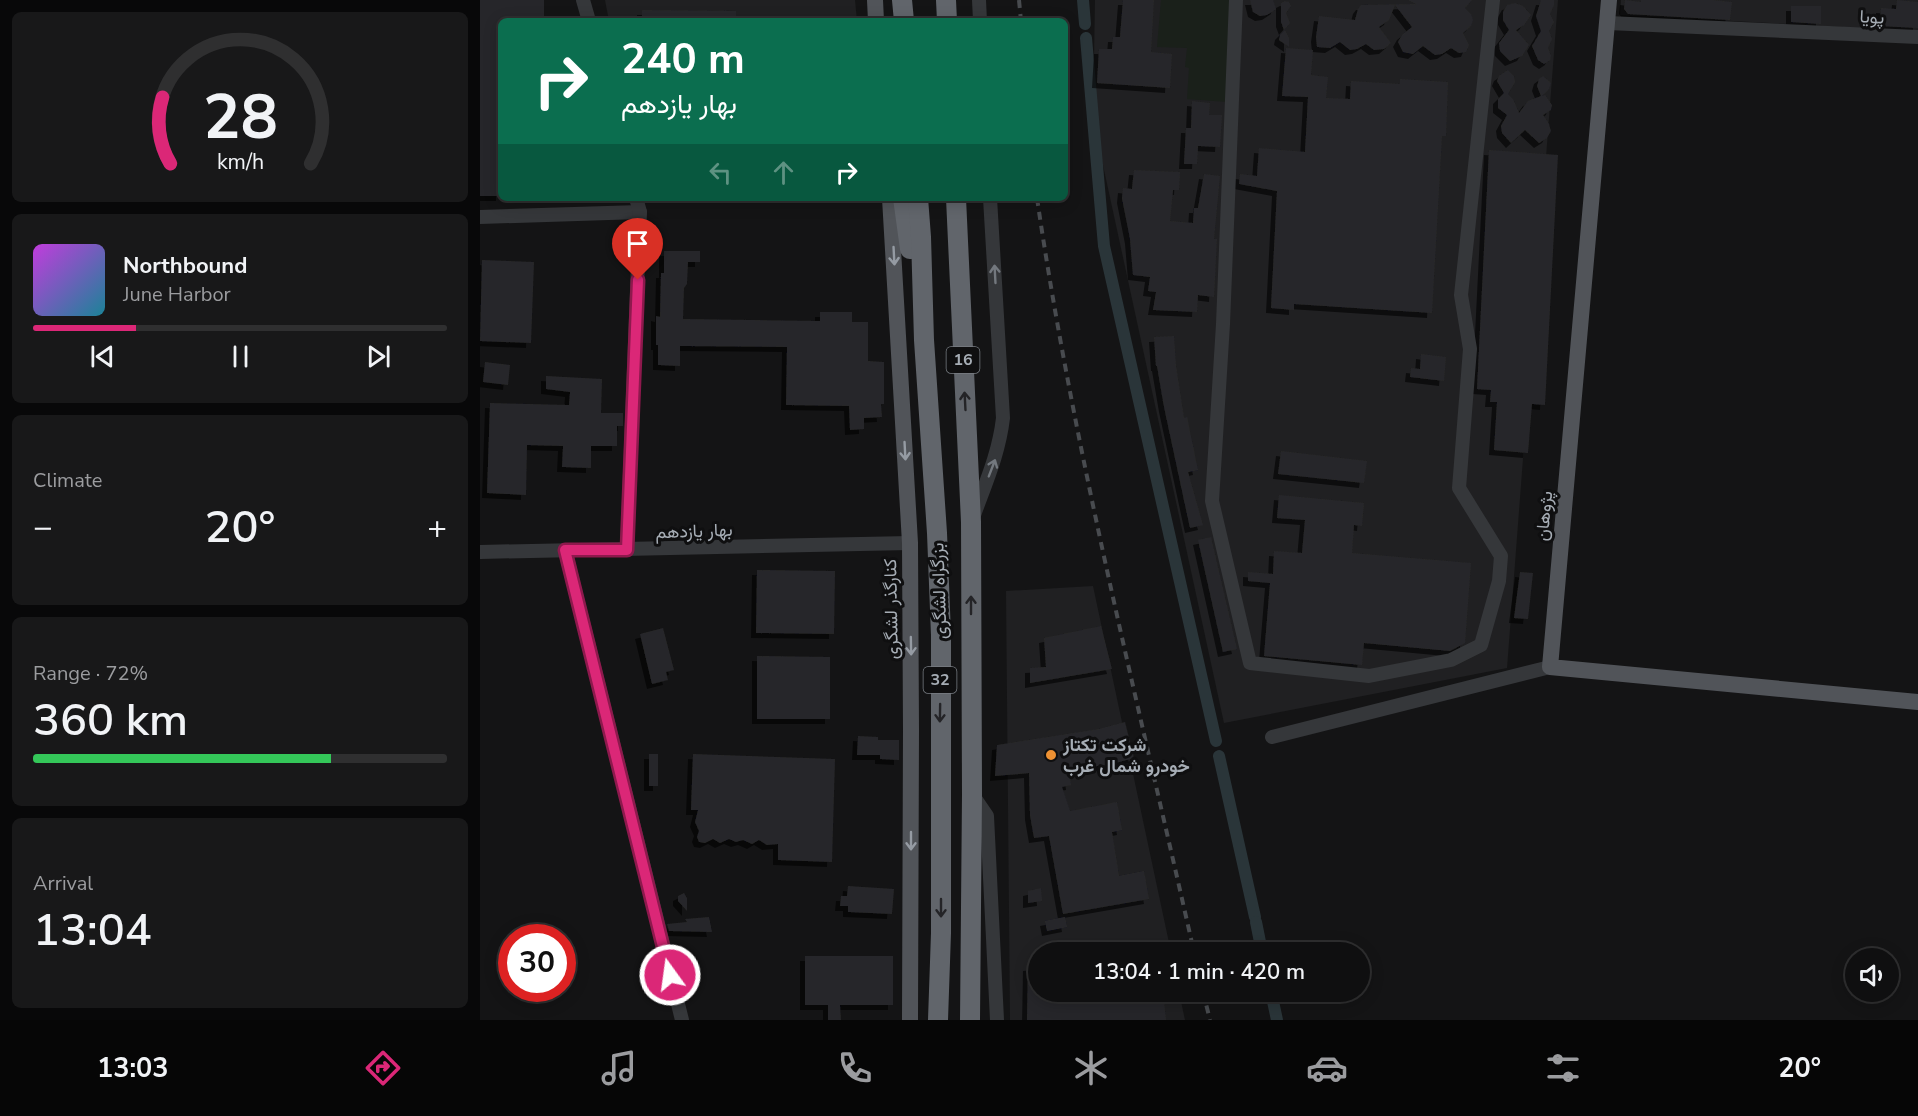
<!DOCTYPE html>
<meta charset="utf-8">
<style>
body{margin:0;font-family:"Nunito Sans",Vazirmatn,sans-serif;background:#181819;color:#f1f3f6;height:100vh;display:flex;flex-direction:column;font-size:22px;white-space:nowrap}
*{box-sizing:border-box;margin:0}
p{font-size:20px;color:#9b9c9f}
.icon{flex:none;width:33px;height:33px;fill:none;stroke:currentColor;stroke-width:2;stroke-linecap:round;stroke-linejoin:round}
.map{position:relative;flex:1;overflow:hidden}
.sheet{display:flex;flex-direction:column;gap:12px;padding:12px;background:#080809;width:480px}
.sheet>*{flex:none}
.banner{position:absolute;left:18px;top:18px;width:570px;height:183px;border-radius:9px;box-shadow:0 3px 15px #0003,0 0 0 2px #2f2f30;background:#0b6e4f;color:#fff;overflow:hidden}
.tools{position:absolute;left:1365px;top:948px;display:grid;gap:12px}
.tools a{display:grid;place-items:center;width:54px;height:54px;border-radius:50%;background:#0f0f10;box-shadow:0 3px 15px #0003,0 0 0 2px #2f2f30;font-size:30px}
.speed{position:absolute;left:18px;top:924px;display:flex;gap:12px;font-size:30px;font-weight:700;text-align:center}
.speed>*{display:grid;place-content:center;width:78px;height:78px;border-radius:50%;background:#0f0f10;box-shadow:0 3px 15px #0003,0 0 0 2px #2f2f30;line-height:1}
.speed .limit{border:9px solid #d22;background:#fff;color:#111}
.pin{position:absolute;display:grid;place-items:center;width:51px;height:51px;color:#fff;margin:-62px -26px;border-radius:50% 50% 50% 0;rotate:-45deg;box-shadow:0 0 6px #0007}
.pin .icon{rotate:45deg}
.me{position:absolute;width:66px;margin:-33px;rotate:346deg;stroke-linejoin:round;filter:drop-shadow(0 0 4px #0008)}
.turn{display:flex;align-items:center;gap:21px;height:126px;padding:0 24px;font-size:27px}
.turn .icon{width:78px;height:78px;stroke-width:2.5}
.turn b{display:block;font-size:42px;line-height:51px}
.lanes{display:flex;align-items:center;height:57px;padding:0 24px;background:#0003;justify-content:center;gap:30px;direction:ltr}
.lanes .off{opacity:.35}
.big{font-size:45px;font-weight:600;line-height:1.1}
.sheet .widget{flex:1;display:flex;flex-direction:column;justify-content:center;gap:9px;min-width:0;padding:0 21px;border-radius:9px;background:#181819}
.sheet .dial{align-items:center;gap:0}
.dial svg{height:156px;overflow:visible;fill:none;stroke:#2f2f30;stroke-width:7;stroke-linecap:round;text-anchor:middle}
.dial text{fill:#f1f3f6;stroke:none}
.song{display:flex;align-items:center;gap:18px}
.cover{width:72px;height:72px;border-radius:9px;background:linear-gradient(135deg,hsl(290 70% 55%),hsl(190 70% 35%))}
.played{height:6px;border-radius:3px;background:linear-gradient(90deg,#db2777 25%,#2f2f30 25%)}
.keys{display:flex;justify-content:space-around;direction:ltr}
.heat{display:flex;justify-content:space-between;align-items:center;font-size:33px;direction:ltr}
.charge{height:9px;border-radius:4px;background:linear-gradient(90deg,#34c759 72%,#2f2f30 0)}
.trip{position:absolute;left:548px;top:942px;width:342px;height:60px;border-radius:30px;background:#0f0f10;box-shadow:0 3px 15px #0003,0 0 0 2px #2f2f30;font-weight:600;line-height:60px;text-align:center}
.menu{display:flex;height:96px;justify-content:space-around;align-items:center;background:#060606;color:#9b9c9f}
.menu .icon{width:42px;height:42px}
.menu .on{color:#db2777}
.menu b{font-size:27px;color:#f1f3f6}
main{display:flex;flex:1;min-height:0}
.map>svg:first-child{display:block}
.built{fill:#202022}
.green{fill:#1a201a}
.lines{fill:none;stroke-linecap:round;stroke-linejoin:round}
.canal{stroke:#2a3539;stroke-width:12}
.building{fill:#272729;filter:url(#shadow)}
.minor{stroke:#35373a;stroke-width:14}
.major{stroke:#515459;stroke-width:16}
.highway{stroke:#61656b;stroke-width:20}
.rail{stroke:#484b4f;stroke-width:4;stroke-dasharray:8 6;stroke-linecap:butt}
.oneway{stroke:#959ba3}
.oneway2{stroke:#73787e}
.oneway3{stroke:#242427}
.route-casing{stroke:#8e194d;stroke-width:15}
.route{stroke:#db2777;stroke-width:10}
.poi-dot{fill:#ee9133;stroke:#0f0f10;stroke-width:2}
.labels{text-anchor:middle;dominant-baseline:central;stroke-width:6;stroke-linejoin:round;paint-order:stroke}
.shield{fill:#0f0f10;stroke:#797e84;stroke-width:1.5}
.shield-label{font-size:16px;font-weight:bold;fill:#a6adb5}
.street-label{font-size:18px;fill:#a6adb5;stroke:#0f0f10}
.poi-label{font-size:18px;font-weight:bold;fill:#a6adb5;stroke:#0f0f10;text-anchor:start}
</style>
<main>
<section class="sheet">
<div class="widget dial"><svg viewBox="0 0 100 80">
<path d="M14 69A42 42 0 1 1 86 69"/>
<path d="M14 69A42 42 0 0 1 10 35" stroke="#db2777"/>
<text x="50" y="56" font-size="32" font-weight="700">28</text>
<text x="50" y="72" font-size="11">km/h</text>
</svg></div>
<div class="widget">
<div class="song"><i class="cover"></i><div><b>Northbound</b><p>June Harbor</p></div></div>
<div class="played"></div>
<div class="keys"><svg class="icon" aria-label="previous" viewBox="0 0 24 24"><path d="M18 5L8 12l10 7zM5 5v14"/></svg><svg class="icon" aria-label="pause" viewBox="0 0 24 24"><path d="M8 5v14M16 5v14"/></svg><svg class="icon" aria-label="next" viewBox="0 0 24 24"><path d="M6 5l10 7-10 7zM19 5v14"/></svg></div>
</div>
<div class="widget"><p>Climate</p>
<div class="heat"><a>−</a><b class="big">20°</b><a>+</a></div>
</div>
<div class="widget"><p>Range · 72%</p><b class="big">360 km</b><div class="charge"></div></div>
<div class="widget"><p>Arrival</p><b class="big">13:04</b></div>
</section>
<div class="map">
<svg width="1438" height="1020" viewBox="0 0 1438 1020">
<defs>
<filter id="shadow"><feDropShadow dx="-5" dy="5" stdDeviation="0" flood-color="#0009"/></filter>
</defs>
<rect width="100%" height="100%" fill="#141415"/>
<g class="built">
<polygon points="125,0 375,0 377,21 129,21"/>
<polygon points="615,0 1078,0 1027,668 744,723 613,119"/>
<polygon points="1141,0 1438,0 1438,31 1140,15"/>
<polygon points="613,586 691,952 558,952 558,992 699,992 705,1020 530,1020 526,591"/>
</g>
<polygon class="green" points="681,0 754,0 747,102 707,99 709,68 705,67 707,48 677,47"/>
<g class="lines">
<g class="canal">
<polyline points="603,0 605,24"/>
<polyline points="606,38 624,246 736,741"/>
<polyline points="739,756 775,917"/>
<polyline points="776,922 782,952"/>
<polyline points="791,992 797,1020"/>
</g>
</g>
<g class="building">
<polygon points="0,0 64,0 64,21 21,21 21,196 0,196"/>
<polygon points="643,0 674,0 671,52 692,54 690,88 617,83 619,49 632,49 633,37 640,37"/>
<polygon points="770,0 793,0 796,9 787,15 780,16 773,12"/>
<polygon points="928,0 992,0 985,8 991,14 993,20 991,26 983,33 989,45 986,52 979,53 971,48 962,54 955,55 943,46 933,54 923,52 918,42 922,35 932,27 915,5 909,20 899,27 911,43 904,49 894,50 886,44 877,49 870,50 860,42 850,48 837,47 836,37 839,16 875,20 878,9 881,5 936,4"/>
<polygon points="1061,0 1074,0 1074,5 1070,14 1074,22 1069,31 1072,39 1068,48 1071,56 1070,60 1064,64 1058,60 1052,46 1061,31 1056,16"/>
<polygon points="1145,0 1161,2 1161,0 1233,0 1252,2 1250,20 1148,14 1144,9"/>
<polygon points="1417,0 1438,2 1438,28 1400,26 1401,8 1416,9"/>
<polygon points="805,1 809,2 811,6 806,13 810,23 804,30 801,22 801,3"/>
<polygon points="1035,3 1043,6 1051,15 1044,25 1036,30 1049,45 1042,56 1030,61 1020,51 1019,43 1029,30 1023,20 1023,12 1027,5"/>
<polygon points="1311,6 1341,6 1341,24 1311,22"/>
<polygon points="162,10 256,11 256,21 162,21"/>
<polygon points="805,30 809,38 809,47 799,40 800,35"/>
<polygon points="806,48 833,50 831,75 848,77 846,98 870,99 871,81 920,84 920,79 968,82 966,136 962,136 952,313 814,304 814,310 791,308 797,191 759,184 760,174 777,176 779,148 825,152 828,97 802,96"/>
<polygon points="1028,70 1034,76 1035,82 1028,94 1033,99 1039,113 1048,101 1061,96 1057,86 1059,79 1063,76 1071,83 1069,89 1062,96 1065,95 1072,105 1071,110 1063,115 1069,124 1071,131 1067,138 1059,143 1045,130 1031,143 1022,133 1021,126 1027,115 1018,108 1018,99 1024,93 1017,81 1019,76"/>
<polygon points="712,101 730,103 729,115 742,115 740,147 718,146 717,164 704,164 706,128 711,128"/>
<polygon points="1009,150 1078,155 1065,405 1052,404 1048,453 1014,450 1017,402 1010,402 1011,390 997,389"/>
<polygon points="654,170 700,172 699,190 693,190 690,221 713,223 714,208 718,208 724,174 740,176 734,239 737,239 734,297 718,295 717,312 673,310 676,292 668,291 670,277 653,275 650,239 642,198 643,188 652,189"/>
<polygon points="184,251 220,251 220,262 208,262 207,284 204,288 203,319 340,321 340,312 372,312 372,322 388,322 388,361 404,362 404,404 401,404 402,417 384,418 384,429 370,430 369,406 306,405 307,347 200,346 200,366 178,365 178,345 176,345 176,316 180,317 181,273 184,273"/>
<polygon points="2,260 54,262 51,343 0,341"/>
<polygon points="694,336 696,366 704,418 707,417 718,470 708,472 723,525 710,528 684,407 677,366 676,366 674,337"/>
<polygon points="941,354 966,357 964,381 930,377 931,368 940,369"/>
<polygon points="5,362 30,365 28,385 3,382"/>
<polygon points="66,376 122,379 121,413 143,413 143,426 137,426 137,446 111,446 111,468 82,467 83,446 47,445 46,495 7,493 10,403 89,405 90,392 66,389"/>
<polygon points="801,451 887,461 884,483 798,474"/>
<polygon points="799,495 884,503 882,526 874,525 872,553 991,563 985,643 970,651 884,643 882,665 784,656 790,583 768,581 768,572 793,574 794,551 822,553 825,520 797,518"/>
<polygon points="731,537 757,649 743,652 718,540"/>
<polygon points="277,570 355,571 354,634 276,633"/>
<polygon points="1040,572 1053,573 1048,619 1034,618"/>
<polygon points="621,626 632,669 550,683 550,668 566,667 564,638"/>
<polygon points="183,628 194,670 186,672 188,680 172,684 160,634"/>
<polygon points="277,656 350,657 350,719 277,719"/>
<polygon points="645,722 654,758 628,765 589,769 591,785 582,787 590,811 637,802 642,830 632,832 639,876 664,871 669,899 583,914 569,836 554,838 550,815 549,773 515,776 517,745 619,729"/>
<polygon points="378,736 398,737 398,740 419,740 419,760 400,759 400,755 377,755"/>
<rect x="169" y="754" width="9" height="32"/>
<polygon points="213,754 355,759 352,862 298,860 298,844 287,845 279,840 272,844 263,840 256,842 249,839 240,843 233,839 225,843 219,842 217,837 219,831 215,822 218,810 211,810"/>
<polygon points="368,886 414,889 412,914 368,912 368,906 360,906 361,896 367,896"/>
<polygon points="561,888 562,901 548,903 548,891"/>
<polygon points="204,893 207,898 207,911 198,901 198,896"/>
<polygon points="229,917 232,932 189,931 187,924 207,922 205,919"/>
<polygon points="585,917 587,927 567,931 565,921"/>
<polygon points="325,956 413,956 413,1005 360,1005 361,1020 348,1020 348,1005 325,1005"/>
<polygon points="558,965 558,992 683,992 686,1020 547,1020 548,966"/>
</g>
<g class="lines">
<g class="minor">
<polyline points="103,0 109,21"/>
<polyline points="499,0 500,21"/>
<polyline points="756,0 743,324 732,501 770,663 889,676 971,660 1001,645 1019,581 1021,556 979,488 990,349 981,295 1013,0"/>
<polyline points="1128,23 1438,37"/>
<polyline points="0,217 160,212"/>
<path d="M494,515C506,482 519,453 523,418L510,198"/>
<polyline points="85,550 202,1020"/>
<polyline points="147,550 160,212 156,198"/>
<polyline points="0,552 430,543"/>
<polyline points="792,737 1070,667"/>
<polyline points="492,794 507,816 517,1020"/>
</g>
<g class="major">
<polyline points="395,0 396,21"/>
<polyline points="1129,0 1070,667 1438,702"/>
<polyline points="410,198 430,543 431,730 430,1020"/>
</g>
<g class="highway">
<polyline points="422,0 424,21"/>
<polyline points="466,0 467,21"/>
<polyline points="423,198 430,249"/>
<polyline points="438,198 441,237 444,340 457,533 461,635 461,933 458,1020"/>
<polyline points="476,198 491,522 492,794 490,1020"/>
</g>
<g class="rail">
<polyline points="539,0 541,21"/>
<path d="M557,198C594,452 658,702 714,952"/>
<polyline points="723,992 730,1020"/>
</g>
</g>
<defs><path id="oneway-shaft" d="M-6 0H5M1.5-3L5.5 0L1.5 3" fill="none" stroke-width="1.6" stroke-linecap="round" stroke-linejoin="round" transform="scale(1.5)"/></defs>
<g class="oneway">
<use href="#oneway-shaft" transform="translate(414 256) rotate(87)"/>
<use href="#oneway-shaft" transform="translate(425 451) rotate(87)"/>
<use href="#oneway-shaft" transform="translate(431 646) rotate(89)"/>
<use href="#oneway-shaft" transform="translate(431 841) rotate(90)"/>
</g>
<g class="oneway2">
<use href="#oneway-shaft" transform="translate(515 274) rotate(-93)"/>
<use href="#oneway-shaft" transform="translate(512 468) rotate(-69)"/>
</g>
<g class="oneway3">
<use href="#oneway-shaft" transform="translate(485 401) rotate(-93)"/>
<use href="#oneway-shaft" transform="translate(491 605) rotate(-90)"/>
<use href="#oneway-shaft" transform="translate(460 713) rotate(91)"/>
<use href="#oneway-shaft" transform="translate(461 908) rotate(90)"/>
</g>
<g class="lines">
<g class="route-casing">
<polyline id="route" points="158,280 147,550 85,550 190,975"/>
</g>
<use href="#route" class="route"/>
</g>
<circle class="poi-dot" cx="571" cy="755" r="6"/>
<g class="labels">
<g class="shield">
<rect x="466.5" y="347" width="33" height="26" rx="4.5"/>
<rect x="443.5" y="667" width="33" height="26" rx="4.5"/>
</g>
<g class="shield-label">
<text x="483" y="360">16</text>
<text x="460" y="680">32</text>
</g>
<g class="street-label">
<text transform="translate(1392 17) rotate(3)">پویا</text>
<text transform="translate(1064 516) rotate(-85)">پژوهان</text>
<text transform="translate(214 531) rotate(-2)">بهار یازدهم</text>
<text transform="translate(459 591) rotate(-92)">بزرگراه لشگری</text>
<text transform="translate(411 609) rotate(-91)">کنارگذر لشگری</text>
</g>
<g class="poi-label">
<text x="583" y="745">شرکت تکتاز<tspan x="583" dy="21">خودرو شمال غرب</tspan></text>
</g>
</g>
</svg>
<div class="tools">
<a><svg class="icon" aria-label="sound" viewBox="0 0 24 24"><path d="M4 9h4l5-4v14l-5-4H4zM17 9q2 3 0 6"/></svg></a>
</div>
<div class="speed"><div class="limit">30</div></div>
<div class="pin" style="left:158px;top:280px;background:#d93025"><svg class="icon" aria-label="arrive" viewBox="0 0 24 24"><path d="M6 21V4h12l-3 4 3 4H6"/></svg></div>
<svg class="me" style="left:190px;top:975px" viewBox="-20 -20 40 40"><circle r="17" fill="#db2777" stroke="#fff" stroke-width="3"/><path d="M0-11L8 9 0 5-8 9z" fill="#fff"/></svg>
<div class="trip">13:04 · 1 min · 420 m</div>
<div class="banner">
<div class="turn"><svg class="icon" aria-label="right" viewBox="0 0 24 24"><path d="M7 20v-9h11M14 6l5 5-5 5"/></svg><div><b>240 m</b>بهار یازدهم</div></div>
<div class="lanes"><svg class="icon off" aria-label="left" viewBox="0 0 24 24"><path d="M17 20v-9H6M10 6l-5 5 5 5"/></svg><svg class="icon off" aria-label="ahead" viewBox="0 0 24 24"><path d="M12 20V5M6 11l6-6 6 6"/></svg><svg class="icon" aria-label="right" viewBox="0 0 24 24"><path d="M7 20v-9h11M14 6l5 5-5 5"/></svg></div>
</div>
</div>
</main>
<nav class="menu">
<b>13:03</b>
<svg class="icon on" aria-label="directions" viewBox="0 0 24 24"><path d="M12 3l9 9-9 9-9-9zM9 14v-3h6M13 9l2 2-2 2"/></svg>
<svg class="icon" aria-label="music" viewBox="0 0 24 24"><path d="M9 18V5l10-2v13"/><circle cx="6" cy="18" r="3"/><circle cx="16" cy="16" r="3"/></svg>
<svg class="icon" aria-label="phone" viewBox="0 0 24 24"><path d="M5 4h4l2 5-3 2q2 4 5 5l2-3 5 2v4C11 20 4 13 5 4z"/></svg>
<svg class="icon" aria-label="climate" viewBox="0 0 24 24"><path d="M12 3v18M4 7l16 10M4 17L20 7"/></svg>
<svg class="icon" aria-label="car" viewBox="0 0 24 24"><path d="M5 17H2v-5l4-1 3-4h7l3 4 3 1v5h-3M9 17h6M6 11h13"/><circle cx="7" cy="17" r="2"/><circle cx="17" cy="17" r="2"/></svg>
<svg class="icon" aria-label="filters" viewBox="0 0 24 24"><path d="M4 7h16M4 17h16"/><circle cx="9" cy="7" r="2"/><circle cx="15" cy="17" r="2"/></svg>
<b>20°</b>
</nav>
